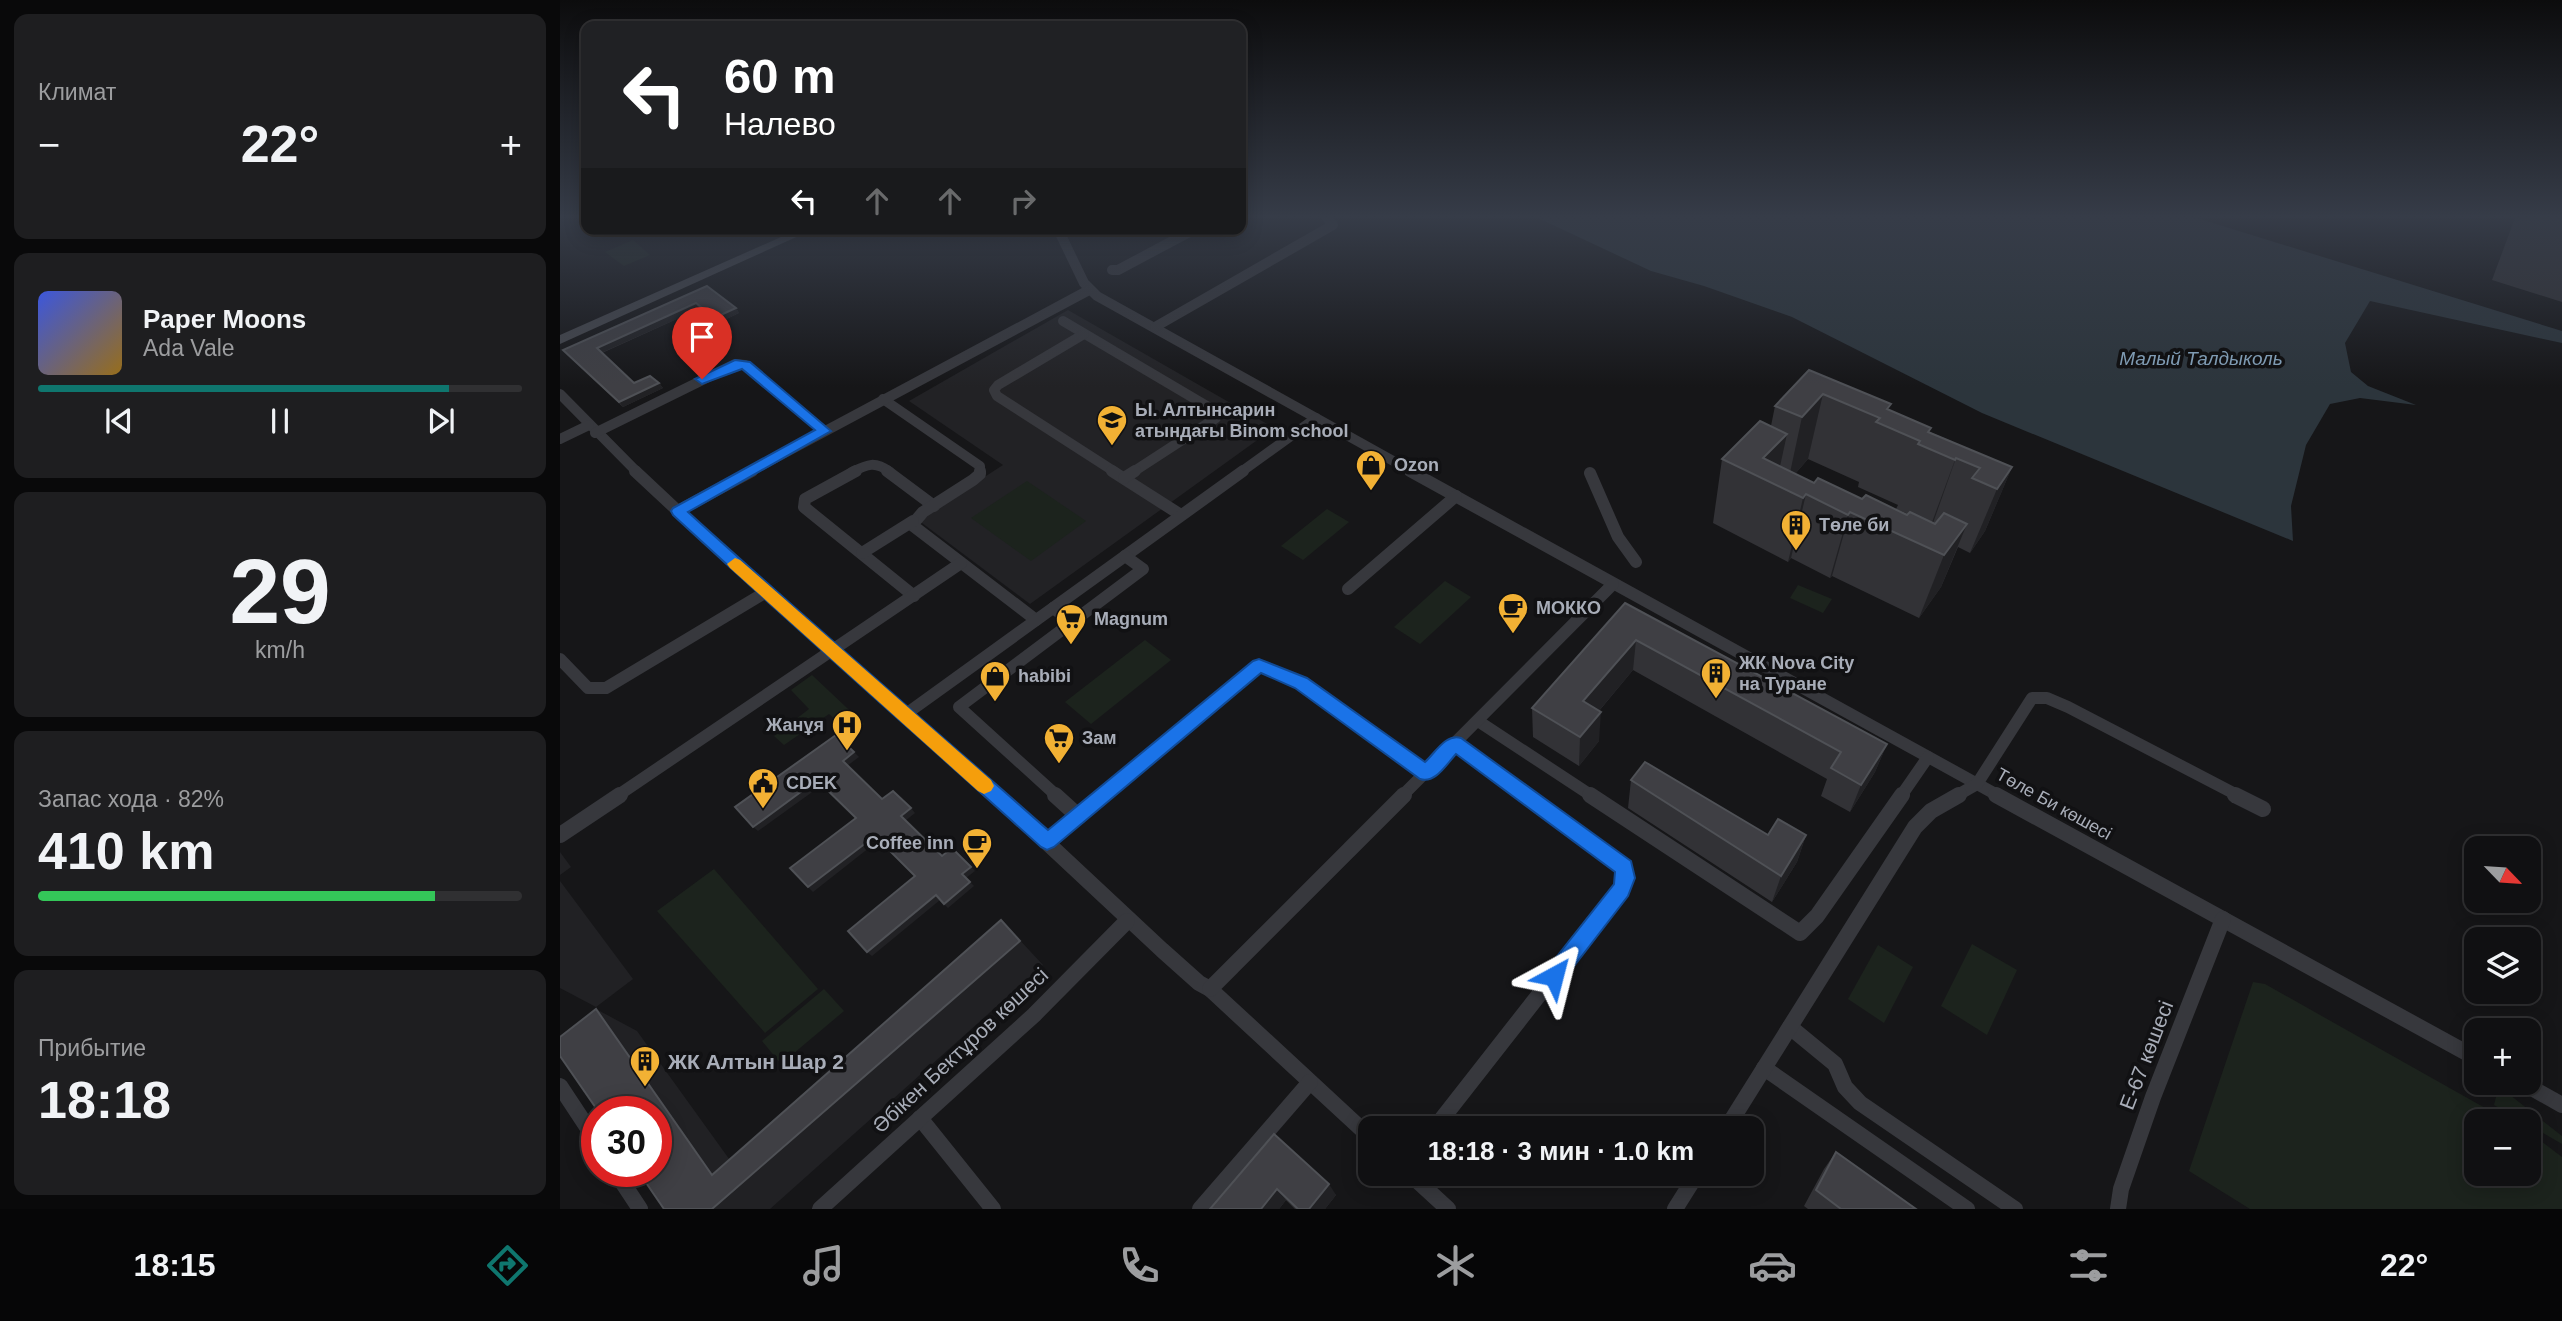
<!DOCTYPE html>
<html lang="ru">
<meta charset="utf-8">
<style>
body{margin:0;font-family:Helvetica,sans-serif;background:#1e1e20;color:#f1f3f6;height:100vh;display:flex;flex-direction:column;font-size:26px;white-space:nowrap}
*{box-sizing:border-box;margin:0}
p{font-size:23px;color:#9c9d9f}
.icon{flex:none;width:38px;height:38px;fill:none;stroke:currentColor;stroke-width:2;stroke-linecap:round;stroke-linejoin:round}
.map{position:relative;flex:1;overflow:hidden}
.side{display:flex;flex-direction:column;gap:14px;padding:14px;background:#09090a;width:560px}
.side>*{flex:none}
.banner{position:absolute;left:21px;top:21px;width:665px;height:214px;border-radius:14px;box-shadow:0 4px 18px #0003,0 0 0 2px #303032;background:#202124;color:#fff;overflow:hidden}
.needle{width:46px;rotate:115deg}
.fabs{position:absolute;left:1904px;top:836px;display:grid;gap:14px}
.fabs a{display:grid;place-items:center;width:77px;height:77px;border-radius:14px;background:#101012;box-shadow:0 4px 18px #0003,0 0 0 2px #303032;font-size:35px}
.speed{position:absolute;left:21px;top:1096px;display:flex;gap:14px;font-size:35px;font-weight:700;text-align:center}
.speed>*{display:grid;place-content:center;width:91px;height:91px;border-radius:50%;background:#101012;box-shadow:0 4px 18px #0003,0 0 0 2px #303032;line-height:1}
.speed .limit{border:10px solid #d22;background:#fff;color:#111}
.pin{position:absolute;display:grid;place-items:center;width:60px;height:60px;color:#fff;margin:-72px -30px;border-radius:50% 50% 50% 0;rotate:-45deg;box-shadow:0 0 7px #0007}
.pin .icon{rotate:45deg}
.me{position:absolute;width:77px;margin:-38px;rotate:38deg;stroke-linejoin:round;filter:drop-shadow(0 0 5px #0008)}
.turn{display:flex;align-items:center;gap:24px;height:147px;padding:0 28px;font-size:32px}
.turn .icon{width:91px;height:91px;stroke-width:2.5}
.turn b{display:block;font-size:49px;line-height:60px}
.lanes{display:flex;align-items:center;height:66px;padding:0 28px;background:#0003;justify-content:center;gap:35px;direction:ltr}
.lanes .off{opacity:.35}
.big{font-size:52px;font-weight:800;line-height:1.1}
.side .widget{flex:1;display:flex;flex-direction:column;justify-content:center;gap:10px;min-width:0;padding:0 24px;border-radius:14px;background:#1e1e20}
.side .dial{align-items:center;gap:0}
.dial b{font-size:91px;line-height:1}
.song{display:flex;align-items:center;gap:21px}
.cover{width:84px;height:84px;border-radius:10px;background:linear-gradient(135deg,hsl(230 70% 55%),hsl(40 70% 35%))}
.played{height:7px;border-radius:4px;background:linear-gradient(90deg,#0f766e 85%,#303032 85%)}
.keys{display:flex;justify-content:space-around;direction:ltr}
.heat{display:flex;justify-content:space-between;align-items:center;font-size:38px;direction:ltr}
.charge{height:10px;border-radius:5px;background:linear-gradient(90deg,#34c759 82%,#303032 0)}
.trip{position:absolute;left:798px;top:1116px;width:406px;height:70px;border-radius:14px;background:#101012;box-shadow:0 4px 18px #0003,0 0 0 2px #303032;font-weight:800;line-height:70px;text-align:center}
.dock{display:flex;height:112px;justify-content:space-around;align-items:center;background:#060607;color:#9c9d9f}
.dock .icon{width:49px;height:49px}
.dock .active{color:#0f766e}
.dock b{font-size:32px;color:#f1f3f6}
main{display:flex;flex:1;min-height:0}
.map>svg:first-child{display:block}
.built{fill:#222225}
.green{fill:#1c231d}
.water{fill:#2c353c}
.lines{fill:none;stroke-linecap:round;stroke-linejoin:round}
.street-far2{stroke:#37383d;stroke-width:10}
.street-far1{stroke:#37383d;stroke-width:12}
.street{stroke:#37383d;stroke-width:16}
.secondary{fill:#45474d;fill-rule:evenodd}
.wall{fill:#323236;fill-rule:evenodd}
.shaded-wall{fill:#212124}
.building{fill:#3f3f44;stroke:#4f5156;stroke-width:2}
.route{fill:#1a73e8;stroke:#114b97;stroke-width:2}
.slow{fill:#f59e0b}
.labels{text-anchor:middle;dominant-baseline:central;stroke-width:7;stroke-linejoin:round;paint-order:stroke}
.poi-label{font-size:18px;font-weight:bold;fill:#a8adb8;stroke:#111113;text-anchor:start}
.street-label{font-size:18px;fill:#a8adb8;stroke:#111113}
.water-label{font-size:19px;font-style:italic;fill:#7f9bb3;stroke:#111113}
.near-street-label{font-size:21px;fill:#a8adb8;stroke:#111113}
.near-poi-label{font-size:21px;font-weight:bold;fill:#a8adb8;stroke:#111113;text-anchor:start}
</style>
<main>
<section class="side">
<div class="widget"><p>Климат</p>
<div class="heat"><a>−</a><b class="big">22°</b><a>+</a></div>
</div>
<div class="widget">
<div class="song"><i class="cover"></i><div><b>Paper Moons</b><p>Ada Vale</p></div></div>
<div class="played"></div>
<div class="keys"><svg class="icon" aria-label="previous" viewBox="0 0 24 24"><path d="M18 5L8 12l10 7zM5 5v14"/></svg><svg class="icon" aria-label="pause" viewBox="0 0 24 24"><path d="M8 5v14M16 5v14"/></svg><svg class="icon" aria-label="next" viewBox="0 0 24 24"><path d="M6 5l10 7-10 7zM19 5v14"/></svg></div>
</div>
<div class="widget dial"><b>29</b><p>km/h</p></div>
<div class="widget"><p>Запас хода · 82%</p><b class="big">410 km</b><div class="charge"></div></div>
<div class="widget"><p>Прибытие</p><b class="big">18:18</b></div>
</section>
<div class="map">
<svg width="2002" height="1209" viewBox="0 0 2002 1209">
<rect width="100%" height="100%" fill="#161618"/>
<polygon class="built" points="508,310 714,428 470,604 358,520 443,465 349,401"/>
<g class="green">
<polygon points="73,240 90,255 64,266 45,252"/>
<polygon points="467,481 526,521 471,561 411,518"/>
<polygon points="767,509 789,522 743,560 721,546"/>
<polygon points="885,581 911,597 860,644 834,627"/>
<polygon points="1238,585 1272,599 1263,613 1230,598"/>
<polygon points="585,640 611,660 531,724 505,702"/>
<polygon points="252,675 304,724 291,733 269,714 224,745 214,736 249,709 231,690"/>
<polygon points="154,869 258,989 205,1033 97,911"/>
<polygon points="1412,944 1457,970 1427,1035 1381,1006"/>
<polygon points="1318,945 1353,967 1324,1023 1288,999"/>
<polygon points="1693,982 1705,984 1950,1122 1916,1122 1916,1174 1969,1174 1969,1132 2002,1157 2002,1209 1690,1209 1629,1171"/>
<polygon points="264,989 284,1011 221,1064 202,1041"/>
<polygon points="1937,1093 1950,1095 2002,1136 2002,1144 1969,1125 1969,1122 1962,1122 1934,1105"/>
</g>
<polygon class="water" points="978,218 1637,218 2002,331 2002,343 1810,301 1785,343 1791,372 1808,386 1856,405 1800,398 1770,404 1746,445 1731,506 1733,541 1422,413 1232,317 1144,286 1091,271"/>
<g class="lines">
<g class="street-far2">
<polyline points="498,229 524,283 537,296 853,472"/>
<polyline points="552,270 558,270 635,229"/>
<polyline points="503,321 657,412 656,418 573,472"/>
<polyline points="595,327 773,225 767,218"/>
<polyline points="524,334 438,385 434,390 437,396 555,472"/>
<polyline points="0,394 77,472"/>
<polyline points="323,399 420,466 420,472"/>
<polyline points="35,433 175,364 185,365 264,431"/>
<polyline points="0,439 29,425"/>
<polyline points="189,472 529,290"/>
<path d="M292,472C308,464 315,461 330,472"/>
<polyline points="681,472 756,418"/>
</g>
<g class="street-far1">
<polyline points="75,471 212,599 438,796"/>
<polyline points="296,471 245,499 244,507 354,596"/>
<polyline points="327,471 374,506"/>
<polyline points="420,471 420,474 413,480 363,512 352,525 476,620"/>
<polyline points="552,471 621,515"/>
<polyline points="850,471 1439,796"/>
<polyline points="1030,473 1058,537 1076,562"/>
<polyline points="564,478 575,471"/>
<polyline points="118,511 192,471"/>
<polyline points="302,553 353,521"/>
<polyline points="788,589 896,496"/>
<polyline points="493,608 683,471"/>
<polyline points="0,659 28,688 46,688 206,592"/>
<polyline points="346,714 493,608 512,622"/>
<polyline points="918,721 1032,796"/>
<polyline points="895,744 966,796"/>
<polyline points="57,796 401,563"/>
<polyline points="497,796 399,707 583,569 565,556"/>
<polyline points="541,796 699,665 741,683 866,773"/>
<polyline points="842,796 1053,584"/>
<polyline points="1341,796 1368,757"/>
<polyline points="1396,796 1417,784 1472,698 1487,698 1508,707 1679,796"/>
</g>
<g class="street">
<polyline points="436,795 602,950 639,983 650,989 810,1137"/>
<polyline points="495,795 517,815"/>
<polyline points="1030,795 1240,933 1257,916 1342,795"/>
<polyline points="1436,795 1916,1058"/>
<polyline points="1675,795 1703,809"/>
<polyline points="0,835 60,795"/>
<polyline points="487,841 543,795"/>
<polyline points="650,989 844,795"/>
<polyline points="1230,1027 1275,1064 1285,1087 1300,1103 1455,1209"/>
<polyline points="1204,1068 1407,1209"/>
<polyline points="1963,1083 2002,1105"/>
<polyline points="0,1086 37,1142"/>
<polyline points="360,1118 433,1209"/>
<polyline points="874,1129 1061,890 1066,878 1064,868 964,795"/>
<polyline points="1166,1129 1355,827 1371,811 1399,795"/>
<polyline points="55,1171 80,1209"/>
<polyline points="850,1174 888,1209"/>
<polyline points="260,1209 474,1015 567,921"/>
<polyline points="640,1209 750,1082"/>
<polyline points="1115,1209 1137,1174"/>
<polyline points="1558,1209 1561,1189 1593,1097 1663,919"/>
</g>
<polygon class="secondary" points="239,229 254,229 0,344 0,335"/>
</g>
<g class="wall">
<polygon points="1955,218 2002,218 2002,302 1932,280"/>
<polygon points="147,286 176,308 179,313 158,323 139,309 42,353 74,383 99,383 103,388 63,407 3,350"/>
<path d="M1249,370L1329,410L1370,432L1452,467L1425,531L1410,553L1398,547L1381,587L1359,618L1272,576L1270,578L1231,558L1228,562L1153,523L1162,459L1211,426L1215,406ZM1248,459L1299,482L1298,487L1338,505L1336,509L1348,514L1254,483L1235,474Z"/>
<polygon points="1065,603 1327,744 1315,772 1290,812 1261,796 1267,779 1073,670 1039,711 1039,741 1019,766 973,737 972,708"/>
<polygon points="1071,780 1208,835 1246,835 1237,862 1212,902 1068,808"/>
<polygon points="714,1134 776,1195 765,1209 735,1209 726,1200 719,1209 650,1209"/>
<polygon points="1276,1152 1356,1209 1248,1209 1244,1206 1264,1169"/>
</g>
<g class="shaded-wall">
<polygon points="136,303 139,309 41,353 37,348"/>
<polygon points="176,308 179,313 158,323 154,318"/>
<polygon points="99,383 103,388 63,407 59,402"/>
<polygon points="1263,394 1248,459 1228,482 1242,417"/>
<polygon points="1227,434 1216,485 1203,458"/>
<polygon points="1396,458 1373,523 1371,525 1395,460"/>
<polygon points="1452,467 1425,531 1410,553 1437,489"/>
<polygon points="1246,494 1231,558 1228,562 1243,498"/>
<polygon points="1290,512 1272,576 1270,578 1288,515"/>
<polygon points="1407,524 1381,587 1359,618 1384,555"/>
<polygon points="1076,640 1073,670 1022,731 1023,701"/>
<polygon points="1041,712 1039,741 1019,766 1020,737"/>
<polygon points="1327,744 1315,772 1290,812 1301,785"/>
<polygon points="294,752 299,757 287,766 283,761"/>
<polygon points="257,780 262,785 198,831 193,827"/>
<polygon points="351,808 355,813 345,821 341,816"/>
<polygon points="1246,835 1237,862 1212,902 1221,876"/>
<polygon points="315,836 319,840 253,892 248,887"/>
<polygon points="0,852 11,867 0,875"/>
<polygon points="411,867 415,871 406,878 402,874"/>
<polygon points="0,881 73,979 36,1007 0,988"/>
<polygon points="410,882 414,886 388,908 384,904"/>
<polygon points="376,895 380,900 312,956 307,952"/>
<polygon points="441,920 483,965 210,1209 152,1209 152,1175 36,1009 77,1031 185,1181"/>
<polygon points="769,1184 776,1195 765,1209 749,1209"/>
<polygon points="717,1189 726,1200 719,1209 701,1209"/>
</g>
<g class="building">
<polygon points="147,286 176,308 154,318 136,303 37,348 74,383 90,376 99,383 59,402 3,350"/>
<polygon points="1249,370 1331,404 1327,409 1371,428 1368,432 1452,467 1437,489 1412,478 1420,468 1396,458 1395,460 1358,444 1360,441 1316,422 1320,418 1263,394 1242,417 1215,406"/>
<polygon points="1200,421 1227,434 1203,458 1254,483 1258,478 1302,499 1306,495 1347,515 1350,512 1375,524 1384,513 1407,524 1384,555 1290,512 1288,515 1246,494 1243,498 1162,459"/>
<polygon points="1065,603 1327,744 1301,785 1271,768 1281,752 1076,640 1023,701 1041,712 1020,737 972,708"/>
<polygon points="276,735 294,752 283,761 322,799 333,791 351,808 341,816 382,856 392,848 411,867 402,874 410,882 384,904 376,895 307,952 288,931 355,876 315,836 248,887 230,868 296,818 257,780 193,827 175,807"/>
<polygon points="1085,762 1208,835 1218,819 1246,835 1221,876 1071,780"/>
<polygon points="441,920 460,941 152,1209 104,1209 78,1171 96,1171 96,1111 38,1111 0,1056 0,1037 36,1009 152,1175"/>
<polygon points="714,1134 769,1184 749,1209 738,1209 717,1189 701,1209 650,1209"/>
<polygon points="1276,1152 1356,1209 1281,1209 1256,1190"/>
</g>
<linearGradient id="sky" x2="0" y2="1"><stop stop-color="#0c0c0d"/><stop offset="0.56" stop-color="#363c48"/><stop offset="1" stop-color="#363c48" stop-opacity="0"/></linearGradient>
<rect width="2002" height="387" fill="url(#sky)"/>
<path class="route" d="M175,360L190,362L271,431L128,512C247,620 368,724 488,830L693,661L699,659L747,678L865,762C875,753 886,733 901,738L1071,861L1075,878L1068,896L1001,983L994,986L987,983L984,976L987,969L1054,884L1055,872L896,754C886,765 875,784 860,779L735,688L701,673L494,847L487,850L481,847C358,736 234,627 113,515L111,511L113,508L255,430L182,369L142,384L135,379Z"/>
<polygon class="slow" points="175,558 180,560 431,780 434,786 431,791 424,794 418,791 170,568 167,564"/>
<defs>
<g id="school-pin" transform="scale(1.575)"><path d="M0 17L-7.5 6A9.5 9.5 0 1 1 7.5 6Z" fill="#f2b134" stroke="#111113"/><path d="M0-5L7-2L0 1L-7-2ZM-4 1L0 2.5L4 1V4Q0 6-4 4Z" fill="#111"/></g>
<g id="shop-pin" transform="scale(1.575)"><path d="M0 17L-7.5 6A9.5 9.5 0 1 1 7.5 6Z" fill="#f2b134" stroke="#111113"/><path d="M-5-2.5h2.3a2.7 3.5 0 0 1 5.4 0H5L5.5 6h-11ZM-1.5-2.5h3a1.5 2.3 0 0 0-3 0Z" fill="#111"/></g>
<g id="building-pin" transform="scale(1.575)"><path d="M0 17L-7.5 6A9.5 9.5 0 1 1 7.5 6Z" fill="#f2b134" stroke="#111113"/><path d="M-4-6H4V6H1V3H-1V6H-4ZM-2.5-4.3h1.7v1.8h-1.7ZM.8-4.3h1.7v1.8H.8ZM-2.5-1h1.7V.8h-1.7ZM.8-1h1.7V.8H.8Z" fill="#111"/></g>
<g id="cafe-pin" transform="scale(1.575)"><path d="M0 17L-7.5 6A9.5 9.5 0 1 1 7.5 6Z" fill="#f2b134" stroke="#111113"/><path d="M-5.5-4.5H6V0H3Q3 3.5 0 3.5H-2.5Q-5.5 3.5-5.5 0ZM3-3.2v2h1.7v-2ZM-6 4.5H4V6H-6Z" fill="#111"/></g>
<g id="supermarket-pin" transform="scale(1.575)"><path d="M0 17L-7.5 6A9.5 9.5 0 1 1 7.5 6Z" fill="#f2b134" stroke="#111113"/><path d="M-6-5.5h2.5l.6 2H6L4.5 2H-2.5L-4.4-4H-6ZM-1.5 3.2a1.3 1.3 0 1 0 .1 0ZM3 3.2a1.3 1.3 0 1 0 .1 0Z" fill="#111"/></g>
<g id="hospital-pin" transform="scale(1.575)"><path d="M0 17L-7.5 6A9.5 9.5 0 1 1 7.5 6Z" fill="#f2b134" stroke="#111113"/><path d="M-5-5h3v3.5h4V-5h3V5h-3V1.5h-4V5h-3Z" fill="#111"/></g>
<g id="civic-pin" transform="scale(1.575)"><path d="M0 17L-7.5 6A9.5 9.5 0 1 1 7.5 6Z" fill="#f2b134" stroke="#111113"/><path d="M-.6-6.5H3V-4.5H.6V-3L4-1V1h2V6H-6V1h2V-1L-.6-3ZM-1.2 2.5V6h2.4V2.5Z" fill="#111"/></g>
</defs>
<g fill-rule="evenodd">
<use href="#school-pin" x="552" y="420"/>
<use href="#shop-pin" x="811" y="465"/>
<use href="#building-pin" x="1236" y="525"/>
<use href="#cafe-pin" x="953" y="608"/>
<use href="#supermarket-pin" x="511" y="619"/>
<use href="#building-pin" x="1156" y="673"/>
<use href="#shop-pin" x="435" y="676"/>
<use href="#hospital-pin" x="287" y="725"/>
<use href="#supermarket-pin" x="499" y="738"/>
<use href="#civic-pin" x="203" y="783"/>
<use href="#cafe-pin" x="417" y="843"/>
<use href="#building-pin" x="85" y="1061"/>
</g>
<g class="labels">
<g class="poi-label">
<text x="575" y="410">Ы. Алтынсарин<tspan x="575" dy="21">атындағы Binom school</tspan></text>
<text x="834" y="465">Ozon</text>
<text x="1259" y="525">Төле би</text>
<text x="976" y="608">МОККО</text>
<text x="534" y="619">Magnum</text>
<text x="1179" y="663">ЖК Nova City<tspan x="1179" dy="21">на Туране</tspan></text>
<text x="458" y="676">habibi</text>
<text x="264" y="725" text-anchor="end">Жанұя</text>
<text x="522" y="738">Зам</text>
<text x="226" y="783">CDEK</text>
<text x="394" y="843" text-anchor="end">Coffee inn</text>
</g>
<g class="street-label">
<text transform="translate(1494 804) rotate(29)">Төле Би көшесі</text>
</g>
<g class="water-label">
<text x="1641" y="358">Малый Талдыколь</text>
</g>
<g class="near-street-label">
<text transform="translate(400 1050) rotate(-43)">Әбікен Бектұров көшесі</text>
<text transform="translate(1586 1055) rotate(-69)">Е-67 көшесі</text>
</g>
<g class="near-poi-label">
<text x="108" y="1061">ЖК Алтын Шар 2</text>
</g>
</g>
</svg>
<div class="fabs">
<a><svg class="needle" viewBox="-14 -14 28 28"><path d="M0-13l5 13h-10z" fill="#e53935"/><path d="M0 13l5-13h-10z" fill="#9c9d9f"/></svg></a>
<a><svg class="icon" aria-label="layers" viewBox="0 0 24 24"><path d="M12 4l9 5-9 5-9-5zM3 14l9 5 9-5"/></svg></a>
<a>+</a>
<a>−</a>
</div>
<div class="speed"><div class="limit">30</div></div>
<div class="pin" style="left:142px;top:379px;background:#d93025"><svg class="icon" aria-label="arrive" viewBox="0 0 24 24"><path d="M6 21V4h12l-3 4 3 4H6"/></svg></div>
<svg class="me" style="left:994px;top:976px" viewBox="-20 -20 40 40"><path d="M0-17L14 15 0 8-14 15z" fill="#1a73e8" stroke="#fff" stroke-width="4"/></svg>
<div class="trip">18:18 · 3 мин · 1.0 km</div>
<div class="banner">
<div class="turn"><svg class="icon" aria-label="left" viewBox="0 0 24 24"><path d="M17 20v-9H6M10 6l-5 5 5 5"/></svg><div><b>60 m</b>Налево</div></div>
<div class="lanes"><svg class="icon" aria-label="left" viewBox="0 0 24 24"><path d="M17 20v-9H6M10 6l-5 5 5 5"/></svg><svg class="icon off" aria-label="ahead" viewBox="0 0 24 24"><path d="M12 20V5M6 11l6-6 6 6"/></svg><svg class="icon off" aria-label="ahead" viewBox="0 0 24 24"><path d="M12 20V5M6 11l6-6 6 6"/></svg><svg class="icon off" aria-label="right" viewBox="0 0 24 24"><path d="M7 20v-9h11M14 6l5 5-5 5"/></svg></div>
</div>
</div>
</main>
<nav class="dock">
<b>18:15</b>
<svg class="icon active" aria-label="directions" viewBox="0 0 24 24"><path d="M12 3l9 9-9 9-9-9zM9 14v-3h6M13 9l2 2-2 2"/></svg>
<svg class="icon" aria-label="music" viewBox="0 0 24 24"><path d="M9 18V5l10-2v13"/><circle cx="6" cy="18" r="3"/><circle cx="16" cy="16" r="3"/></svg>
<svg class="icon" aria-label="phone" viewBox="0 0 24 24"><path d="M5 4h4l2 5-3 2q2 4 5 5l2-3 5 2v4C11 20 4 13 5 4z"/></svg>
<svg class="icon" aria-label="climate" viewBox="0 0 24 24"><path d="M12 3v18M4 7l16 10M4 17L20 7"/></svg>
<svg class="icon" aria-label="car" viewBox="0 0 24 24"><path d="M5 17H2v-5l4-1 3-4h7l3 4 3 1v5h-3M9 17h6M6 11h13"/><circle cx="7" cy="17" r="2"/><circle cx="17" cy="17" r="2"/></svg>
<svg class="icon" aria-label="filters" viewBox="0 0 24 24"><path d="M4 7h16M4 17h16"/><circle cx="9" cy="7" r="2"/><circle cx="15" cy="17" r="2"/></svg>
<b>22°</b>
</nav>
